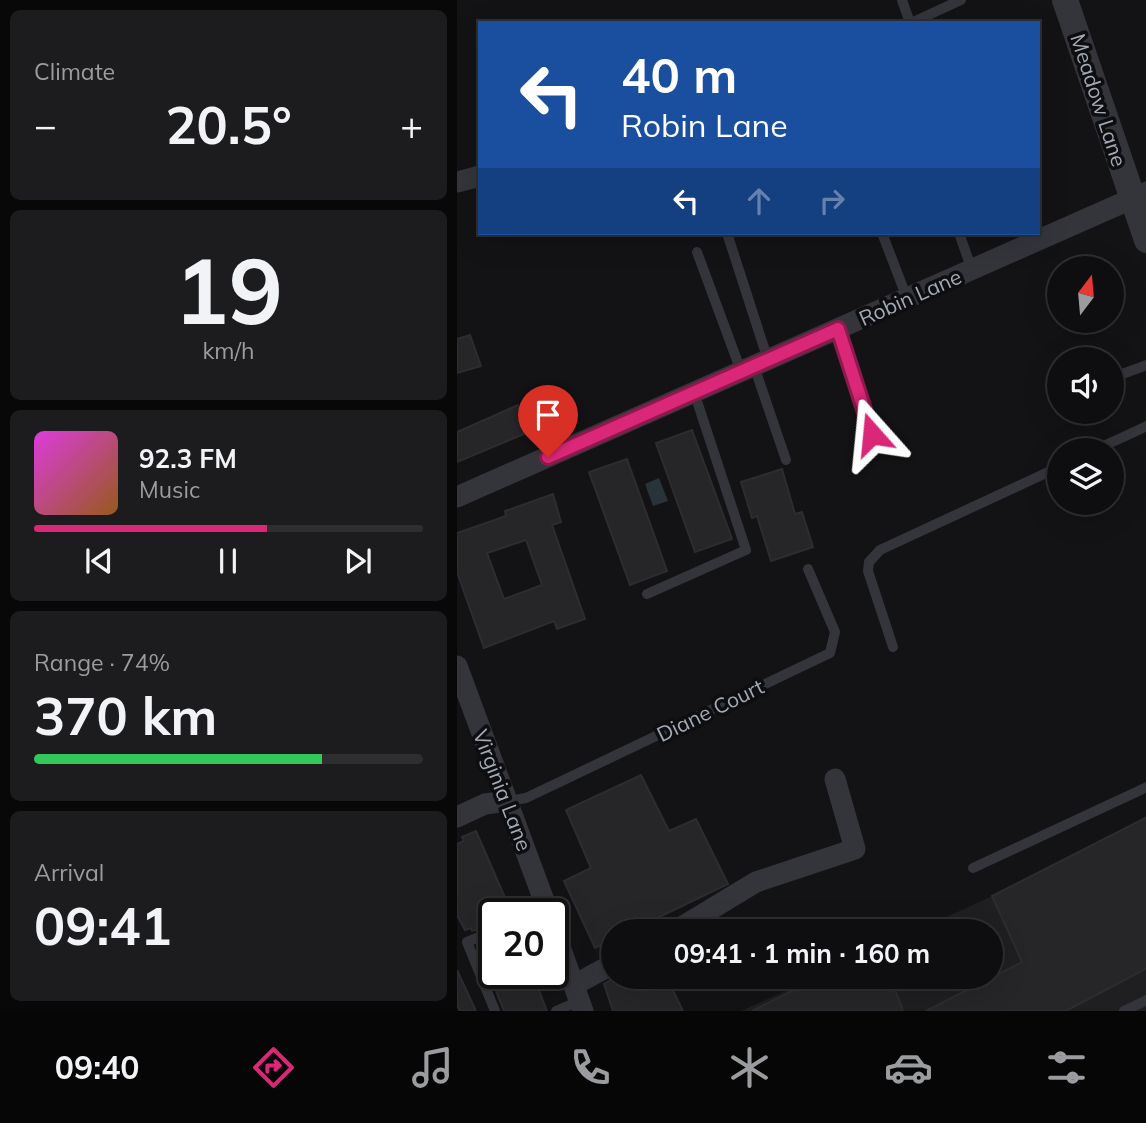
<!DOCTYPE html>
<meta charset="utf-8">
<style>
body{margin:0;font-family:Mulish,sans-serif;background:#1c1c1e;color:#f1f3f6;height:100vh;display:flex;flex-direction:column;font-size:26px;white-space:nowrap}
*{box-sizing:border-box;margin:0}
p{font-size:23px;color:#9b9c9f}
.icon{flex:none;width:38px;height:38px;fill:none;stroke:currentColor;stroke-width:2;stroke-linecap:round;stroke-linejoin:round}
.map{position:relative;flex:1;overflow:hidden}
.side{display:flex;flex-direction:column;gap:10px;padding:10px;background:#080809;width:457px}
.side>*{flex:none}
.guide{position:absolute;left:21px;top:21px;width:562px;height:214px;border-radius:0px;box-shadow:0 7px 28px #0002,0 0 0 2px #2e2e30;background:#1a4fa0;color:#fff;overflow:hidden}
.needle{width:46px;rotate:16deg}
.tools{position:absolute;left:590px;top:256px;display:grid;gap:14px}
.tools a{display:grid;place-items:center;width:77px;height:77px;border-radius:50%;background:#0e0e10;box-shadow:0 7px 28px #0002,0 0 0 2px #2e2e30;font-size:35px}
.speed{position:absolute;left:21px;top:898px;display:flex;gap:14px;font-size:35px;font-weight:700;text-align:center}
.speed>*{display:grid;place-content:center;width:91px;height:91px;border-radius:50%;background:#0e0e10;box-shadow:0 7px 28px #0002,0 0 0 2px #2e2e30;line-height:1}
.speed .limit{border:4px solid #111;border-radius:10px;background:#fff;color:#111}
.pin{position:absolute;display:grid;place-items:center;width:60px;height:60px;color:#fff;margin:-72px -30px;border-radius:50% 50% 50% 0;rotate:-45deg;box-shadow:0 0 7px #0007}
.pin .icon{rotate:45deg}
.me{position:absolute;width:77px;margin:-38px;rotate:342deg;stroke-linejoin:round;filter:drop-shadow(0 0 5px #0008)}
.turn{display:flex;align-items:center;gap:24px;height:147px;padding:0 28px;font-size:32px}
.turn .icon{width:91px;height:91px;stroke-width:2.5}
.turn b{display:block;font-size:49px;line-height:60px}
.lanes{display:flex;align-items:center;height:66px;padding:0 28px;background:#0003;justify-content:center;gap:35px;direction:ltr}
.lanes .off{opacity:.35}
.big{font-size:52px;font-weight:700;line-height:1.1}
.side .tile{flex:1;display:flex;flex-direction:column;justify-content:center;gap:10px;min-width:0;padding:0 24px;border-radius:10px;background:#1c1c1e}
.side .dial{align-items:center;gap:0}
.dial b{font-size:91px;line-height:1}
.song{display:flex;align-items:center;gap:21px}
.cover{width:84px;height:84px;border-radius:10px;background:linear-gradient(135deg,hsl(300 70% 55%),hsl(30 70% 35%))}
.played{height:7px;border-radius:4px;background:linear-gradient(90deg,#db2777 60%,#2e2e30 60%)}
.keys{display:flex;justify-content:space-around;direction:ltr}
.heat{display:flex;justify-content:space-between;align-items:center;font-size:38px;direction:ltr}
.charge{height:10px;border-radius:5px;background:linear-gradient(90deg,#34c759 74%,#2e2e30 0)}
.trip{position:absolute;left:144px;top:919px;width:402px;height:70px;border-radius:35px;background:#0e0e10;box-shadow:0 7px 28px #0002,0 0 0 2px #2e2e30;font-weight:700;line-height:70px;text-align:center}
.tabs{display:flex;height:112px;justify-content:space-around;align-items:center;background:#060606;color:#9b9c9f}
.tabs .icon{width:49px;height:49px}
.tabs .current{color:#db2777}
.tabs b{font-size:32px;color:#f1f3f6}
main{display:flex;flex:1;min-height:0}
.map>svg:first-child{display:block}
.built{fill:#1f1f22}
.water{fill:#28333a}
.building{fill:#262629;stroke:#2d2d31;stroke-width:2;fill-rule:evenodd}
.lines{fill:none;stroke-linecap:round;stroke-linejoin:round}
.service{stroke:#34353b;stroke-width:10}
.minor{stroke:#34353b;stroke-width:21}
.tertiary{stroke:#34353b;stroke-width:26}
.route-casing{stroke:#8e194d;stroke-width:18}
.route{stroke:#db2777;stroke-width:12}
.labels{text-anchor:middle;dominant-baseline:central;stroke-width:7;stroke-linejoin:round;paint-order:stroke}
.street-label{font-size:21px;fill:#a3aab7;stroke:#0e0e10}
</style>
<main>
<section class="side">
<div class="tile"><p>Climate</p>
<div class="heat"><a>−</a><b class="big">20.5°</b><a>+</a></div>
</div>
<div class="tile dial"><b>19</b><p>km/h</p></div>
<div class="tile">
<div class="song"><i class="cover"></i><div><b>92.3 FM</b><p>Music</p></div></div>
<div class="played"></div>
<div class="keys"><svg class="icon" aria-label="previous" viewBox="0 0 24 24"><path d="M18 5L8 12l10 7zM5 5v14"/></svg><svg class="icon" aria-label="pause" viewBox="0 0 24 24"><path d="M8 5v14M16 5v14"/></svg><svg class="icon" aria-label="next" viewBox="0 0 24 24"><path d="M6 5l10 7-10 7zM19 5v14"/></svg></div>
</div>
<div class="tile"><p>Range · 74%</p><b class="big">370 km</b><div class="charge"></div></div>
<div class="tile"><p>Arrival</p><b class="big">09:41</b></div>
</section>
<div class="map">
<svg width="690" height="1011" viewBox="0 0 690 1011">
<rect width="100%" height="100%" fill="#131315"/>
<polygon class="built" points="689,817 689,1011 284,1011 360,977 534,976 534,931 459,931 535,896"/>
<polygon class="water" points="202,478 211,501 196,506 188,484"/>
<g class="building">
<polygon points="13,335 24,366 0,373 0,339"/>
<polygon points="61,405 72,432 0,462 0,432"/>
<polygon points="235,430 275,539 238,552 199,443"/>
<polygon points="170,459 210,571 173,585 132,472"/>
<polygon points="325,469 338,514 345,512 356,547 314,561 300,516 295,518 284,482"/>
<path d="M96,494L104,522L95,525L128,619L100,629L97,621L27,648L0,572V533L49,516L48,511ZM69,540L85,585L47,599L30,553Z"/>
<polygon points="184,775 212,831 239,819 271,884 173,931 156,931 156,939 138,948 107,881 134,868 109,810"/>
<polygon points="690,817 690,968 609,1011 469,1011 565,962 535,896"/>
<polygon points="19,831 53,909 37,914 37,923 15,931 14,928 8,930 0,915 0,844 7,841 5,837"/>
<polygon points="37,940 37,973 75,973 90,1011 47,1011 21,946"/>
<polygon points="0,970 19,1011 3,1011 0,1005"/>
<polygon points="161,976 209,976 226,1011 156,1011 147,984"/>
<polygon points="365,976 433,976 446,1011 295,1011"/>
</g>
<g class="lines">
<g class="service">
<polyline points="445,0 453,23"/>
<polyline points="454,23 504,0"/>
<polyline points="270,233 311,360"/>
<polyline points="425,233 450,298"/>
<polyline points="502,233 515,270"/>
<polyline points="240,252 284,371"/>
<polyline points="381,329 415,434"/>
<polyline points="297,366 329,460"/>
<polyline points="654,378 690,365"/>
<polyline points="599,399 602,398"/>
<polyline points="638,450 690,426"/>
<polyline points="190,594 289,550 237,392"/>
<polyline points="436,647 411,571 412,562 423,550 602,467"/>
<polyline points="51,801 69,798 373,653 378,632 351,569"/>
<polyline points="516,868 690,787"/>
<polyline points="37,931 10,942 38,1011"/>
<polyline points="99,1011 122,1001"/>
<polyline points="667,1011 690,1000"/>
</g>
<g class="minor">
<polyline points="0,182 23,176"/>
<polyline points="0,497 690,192"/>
<polyline points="0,666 92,914"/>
<polyline points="0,817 28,804 51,801"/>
<polyline points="96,927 126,1011"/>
<polyline points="218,931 299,882 398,849 378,779"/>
<polyline points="117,985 156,964"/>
</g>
<polyline class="tertiary" points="608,0 690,240"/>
</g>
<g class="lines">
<g class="route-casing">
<polyline id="route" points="91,457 381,329 415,434"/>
</g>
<use href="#route" class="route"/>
</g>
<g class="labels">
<g class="street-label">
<text transform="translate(642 100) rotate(72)">Meadow Lane</text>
<text transform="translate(453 297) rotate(-24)">Robin Lane</text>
<text transform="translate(253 710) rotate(-26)">Diane Court</text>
<text transform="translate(46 790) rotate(69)">Virginia Lane</text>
</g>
</g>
</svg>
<div class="tools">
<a><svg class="needle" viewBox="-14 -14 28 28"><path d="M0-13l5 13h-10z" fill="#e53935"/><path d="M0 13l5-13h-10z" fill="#9b9c9f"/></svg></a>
<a><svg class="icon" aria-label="sound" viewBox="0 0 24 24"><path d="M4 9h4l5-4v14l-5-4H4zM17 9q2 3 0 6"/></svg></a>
<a><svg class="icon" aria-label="layers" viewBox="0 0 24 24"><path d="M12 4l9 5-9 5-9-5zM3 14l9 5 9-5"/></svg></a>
</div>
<div class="speed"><div class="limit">20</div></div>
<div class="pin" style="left:91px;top:457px;background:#d93025"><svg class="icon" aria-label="arrive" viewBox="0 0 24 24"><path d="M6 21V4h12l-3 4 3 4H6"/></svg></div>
<svg class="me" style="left:415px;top:434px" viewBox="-20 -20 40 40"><path d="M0-17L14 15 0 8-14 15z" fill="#db2777" stroke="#fff" stroke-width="4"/></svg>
<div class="trip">09:41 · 1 min · 160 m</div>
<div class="guide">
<div class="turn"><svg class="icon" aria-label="left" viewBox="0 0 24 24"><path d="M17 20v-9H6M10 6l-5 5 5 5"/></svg><div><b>40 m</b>Robin Lane</div></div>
<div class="lanes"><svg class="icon" aria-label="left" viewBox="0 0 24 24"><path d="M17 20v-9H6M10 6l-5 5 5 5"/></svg><svg class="icon off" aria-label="ahead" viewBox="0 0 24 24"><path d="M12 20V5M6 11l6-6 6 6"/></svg><svg class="icon off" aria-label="right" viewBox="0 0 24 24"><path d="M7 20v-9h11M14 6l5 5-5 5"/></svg></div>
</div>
</div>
</main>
<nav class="tabs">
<b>09:40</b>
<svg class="icon current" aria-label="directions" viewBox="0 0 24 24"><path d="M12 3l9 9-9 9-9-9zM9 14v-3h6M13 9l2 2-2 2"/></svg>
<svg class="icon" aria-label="music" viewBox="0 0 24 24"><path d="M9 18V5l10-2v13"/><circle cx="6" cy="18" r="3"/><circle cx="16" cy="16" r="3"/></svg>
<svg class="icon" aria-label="phone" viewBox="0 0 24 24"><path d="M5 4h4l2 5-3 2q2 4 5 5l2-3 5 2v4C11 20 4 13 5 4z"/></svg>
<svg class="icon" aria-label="climate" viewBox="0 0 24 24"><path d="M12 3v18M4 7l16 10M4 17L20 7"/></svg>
<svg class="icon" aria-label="car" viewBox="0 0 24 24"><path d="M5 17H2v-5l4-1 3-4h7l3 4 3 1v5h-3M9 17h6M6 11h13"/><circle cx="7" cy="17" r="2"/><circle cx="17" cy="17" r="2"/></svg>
<svg class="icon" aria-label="filters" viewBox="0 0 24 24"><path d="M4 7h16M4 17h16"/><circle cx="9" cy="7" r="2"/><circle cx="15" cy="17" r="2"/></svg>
</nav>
